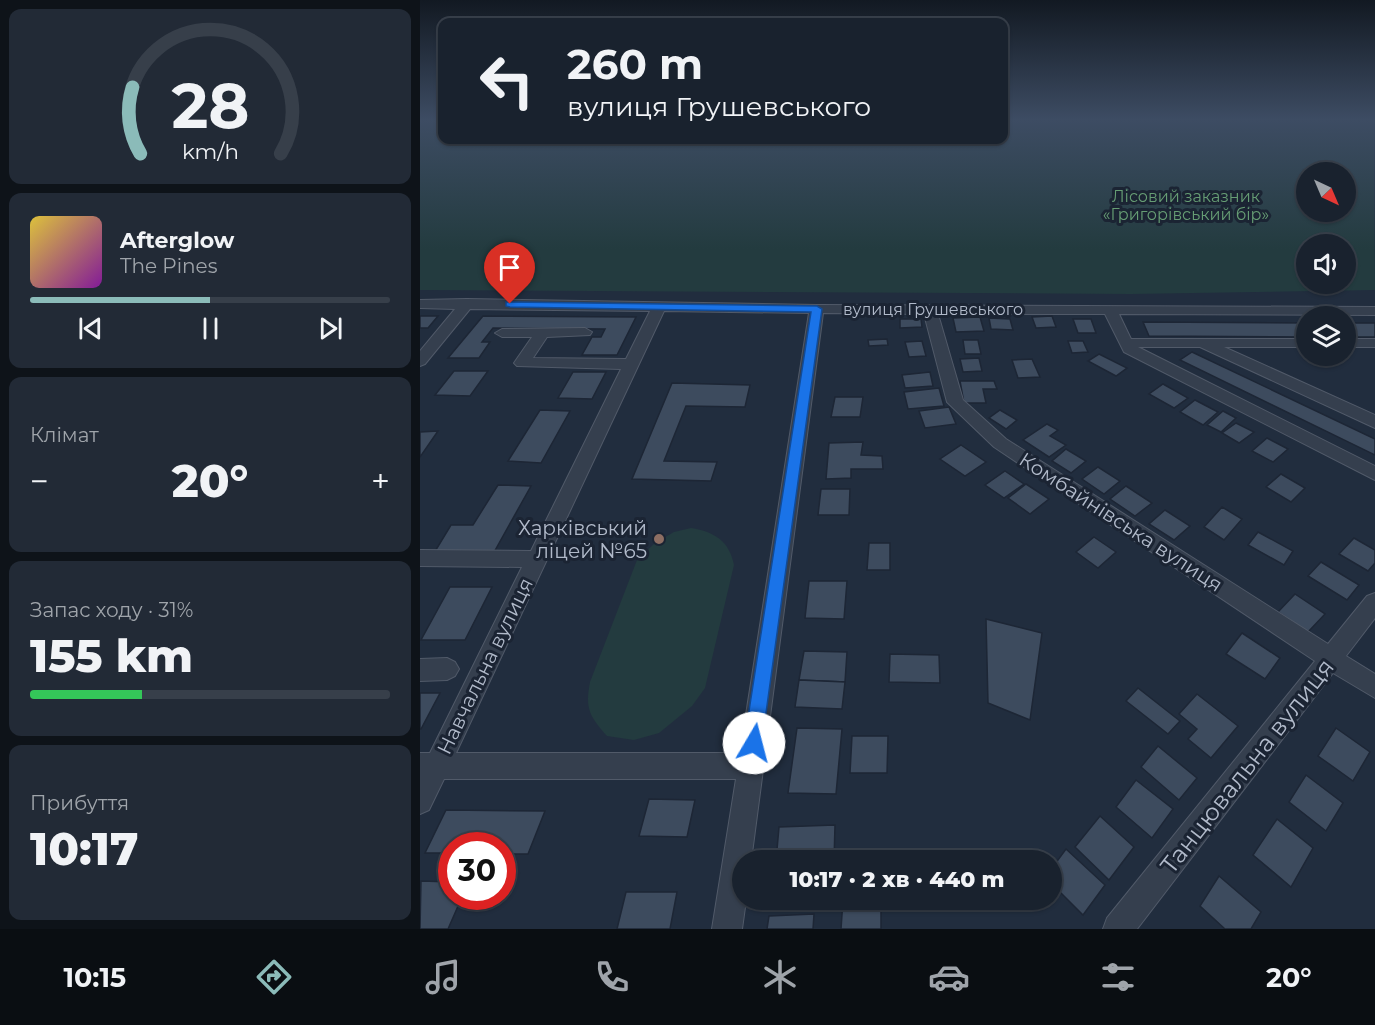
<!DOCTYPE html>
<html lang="uk">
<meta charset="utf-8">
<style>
body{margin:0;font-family:Montserrat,sans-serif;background:#222a36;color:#f1f3f6;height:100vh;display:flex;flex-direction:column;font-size:22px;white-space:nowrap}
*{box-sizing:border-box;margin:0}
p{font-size:20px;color:#9fa4aa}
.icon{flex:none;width:33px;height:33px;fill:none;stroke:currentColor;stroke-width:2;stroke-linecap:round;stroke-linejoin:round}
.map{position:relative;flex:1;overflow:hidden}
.panel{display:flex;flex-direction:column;gap:9px;padding:9px;background:#0e1319;width:420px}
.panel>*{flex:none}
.guide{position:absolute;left:18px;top:18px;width:570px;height:126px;border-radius:12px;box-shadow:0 2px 4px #0004,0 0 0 2px #373f4a;background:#19222e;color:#f1f3f6;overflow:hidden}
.needle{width:39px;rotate:136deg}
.tools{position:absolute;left:876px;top:162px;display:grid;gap:12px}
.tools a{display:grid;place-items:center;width:60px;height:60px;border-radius:50%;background:#19222e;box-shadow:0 2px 4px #0004,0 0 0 2px #373f4a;font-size:30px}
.speed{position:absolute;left:18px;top:832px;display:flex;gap:12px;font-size:30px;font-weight:700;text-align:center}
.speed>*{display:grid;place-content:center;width:78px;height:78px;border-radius:50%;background:#19222e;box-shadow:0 2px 4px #0004,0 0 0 2px #373f4a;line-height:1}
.speed .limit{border:9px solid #d22;background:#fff;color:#111}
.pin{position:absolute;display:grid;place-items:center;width:51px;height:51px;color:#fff;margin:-62px -26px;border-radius:50% 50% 50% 0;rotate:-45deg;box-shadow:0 0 6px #0007}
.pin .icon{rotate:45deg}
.me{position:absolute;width:66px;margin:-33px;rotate:8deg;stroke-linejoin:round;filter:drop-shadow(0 0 4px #0008)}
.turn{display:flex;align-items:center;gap:21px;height:126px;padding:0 30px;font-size:27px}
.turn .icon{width:78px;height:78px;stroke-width:2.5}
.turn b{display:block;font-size:42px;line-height:51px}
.big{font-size:45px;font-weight:800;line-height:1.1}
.panel .card{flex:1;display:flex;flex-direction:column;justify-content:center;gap:9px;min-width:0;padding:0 21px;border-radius:12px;background:#222a36}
.panel .dial{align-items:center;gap:0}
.dial svg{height:156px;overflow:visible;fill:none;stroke:#373f4a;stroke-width:7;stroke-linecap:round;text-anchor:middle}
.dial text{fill:#f1f3f6;stroke:none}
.song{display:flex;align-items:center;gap:18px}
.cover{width:72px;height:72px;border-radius:9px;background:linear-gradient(135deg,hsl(50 70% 55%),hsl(290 70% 35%))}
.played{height:6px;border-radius:3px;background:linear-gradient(90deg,#8bbbb9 50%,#373f4a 50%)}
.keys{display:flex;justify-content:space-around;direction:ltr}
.heat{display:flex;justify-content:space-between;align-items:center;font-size:33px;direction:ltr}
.charge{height:9px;border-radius:4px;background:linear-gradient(90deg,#34c759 31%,#373f4a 0)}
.trip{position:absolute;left:312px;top:850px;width:330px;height:60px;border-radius:30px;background:#19222e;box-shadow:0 2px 4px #0004,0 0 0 2px #373f4a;font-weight:800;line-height:60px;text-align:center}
.tabs{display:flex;height:96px;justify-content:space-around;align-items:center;background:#0a0e12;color:#9fa4aa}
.tabs .icon{width:42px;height:42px}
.tabs .current{color:#8bbbb9}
.tabs b{font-size:27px;color:#f1f3f6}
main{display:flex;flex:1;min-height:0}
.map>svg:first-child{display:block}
.green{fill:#233b3f;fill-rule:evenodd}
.building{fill:#3d4b5e;stroke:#1d2635;stroke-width:1.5}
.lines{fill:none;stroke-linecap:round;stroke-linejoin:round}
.minor-casing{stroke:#515a69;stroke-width:2}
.minor{fill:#353f4e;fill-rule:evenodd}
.route{fill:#1a73e8;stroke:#114b97;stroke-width:1.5}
.education-dot{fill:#8d6e63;stroke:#1b2433;stroke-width:2}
.labels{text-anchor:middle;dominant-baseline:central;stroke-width:6;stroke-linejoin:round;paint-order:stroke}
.far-park-label{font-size:16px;fill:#669d74;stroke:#1b2433}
.far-street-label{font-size:16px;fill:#b1baca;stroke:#1b2433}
.street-label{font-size:20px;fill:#b1baca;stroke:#1b2433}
.poi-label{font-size:20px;fill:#b1baca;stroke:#1b2433;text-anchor:end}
.near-street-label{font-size:24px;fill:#b1baca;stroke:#1b2433}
</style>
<main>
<section class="panel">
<div class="card dial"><svg viewBox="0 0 100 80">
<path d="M14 69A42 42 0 1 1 86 69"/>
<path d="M14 69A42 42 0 0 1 10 35" stroke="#8bbbb9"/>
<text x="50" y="56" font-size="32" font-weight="700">28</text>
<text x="50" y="72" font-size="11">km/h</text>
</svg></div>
<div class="card">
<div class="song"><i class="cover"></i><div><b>Afterglow</b><p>The Pines</p></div></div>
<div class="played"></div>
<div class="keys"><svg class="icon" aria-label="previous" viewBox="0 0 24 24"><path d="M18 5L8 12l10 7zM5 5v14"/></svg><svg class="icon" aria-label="pause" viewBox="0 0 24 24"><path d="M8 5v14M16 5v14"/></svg><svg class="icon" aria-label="next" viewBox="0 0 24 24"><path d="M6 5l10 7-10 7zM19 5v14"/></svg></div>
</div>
<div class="card"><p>Клімат</p>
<div class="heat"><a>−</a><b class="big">20°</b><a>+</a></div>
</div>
<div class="card"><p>Запас ходу · 31%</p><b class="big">155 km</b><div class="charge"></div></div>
<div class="card"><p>Прибуття</p><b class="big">10:17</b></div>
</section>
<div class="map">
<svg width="955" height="929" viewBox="0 0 955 929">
<rect width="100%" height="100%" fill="#212d3e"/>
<g class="green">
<path d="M0,119H22V140H584V119H954L955,290L711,294L0,290ZM886,172H926V212H886ZM886,244H926V284H886Z"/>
<path d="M271,528C295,532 309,541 314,565L285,688L272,706L239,733L214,740L187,736C169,716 165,708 170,682L217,560L235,543L254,532Z"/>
</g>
<g class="building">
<polygon points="0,316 18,316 8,328 0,328"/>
<polygon points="63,316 216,317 197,355 162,355 172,337 181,337 185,329 73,328 62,342 70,342 59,358 28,358"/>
<polygon points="632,316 636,327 616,328 612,317"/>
<polygon points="560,317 564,331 536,332 533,318"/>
<polygon points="569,318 590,319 593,330 571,329"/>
<polygon points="480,319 501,319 502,327 480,328"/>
<polygon points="653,319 671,319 676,333 658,333"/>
<polygon points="723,322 886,323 886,337 729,336"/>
<rect x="926" y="323" width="29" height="14"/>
<polygon points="467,339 468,345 449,346 448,340"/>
<polygon points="543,340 558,340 561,354 545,354"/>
<polygon points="502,341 506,356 489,357 485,342"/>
<polygon points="648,341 663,341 668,352 652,353"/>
<polygon points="772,352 955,439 955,455 760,360"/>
<polygon points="679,354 707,368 696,376 668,361"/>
<polygon points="559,358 562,371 543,372 540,359"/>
<polygon points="612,359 620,377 598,378 592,360"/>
<polygon points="34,371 68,371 50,396 15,395"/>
<polygon points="153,372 186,372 172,399 138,398"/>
<polygon points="510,372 513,386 485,388 482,375"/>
<polygon points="540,381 574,381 577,389 563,389 566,403 544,403"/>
<polygon points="252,383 330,385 325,407 266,406 244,461 297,462 291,481 212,479"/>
<polygon points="743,384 768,398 754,408 729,394"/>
<polygon points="519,388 524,406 488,409 484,392"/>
<polygon points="415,397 443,397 440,417 411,417"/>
<polygon points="775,400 798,412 783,425 760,412"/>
<polygon points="529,407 536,424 505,428 499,411"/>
<polygon points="120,410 150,411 121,463 88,461"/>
<polygon points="580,410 597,420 586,429 569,418"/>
<polygon points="803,411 816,418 801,432 787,425"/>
<polygon points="816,423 834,432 819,443 802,433"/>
<polygon points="627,424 638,430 630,436 646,445 629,457 603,440"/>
<polygon points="18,431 0,457 0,432"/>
<polygon points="847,438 868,449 853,462 832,451"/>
<polygon points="443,442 441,455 462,456 463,469 431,469 431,478 406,479 409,443"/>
<polygon points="541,445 566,462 545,476 520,459"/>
<polygon points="646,449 666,461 651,473 632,461"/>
<polygon points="678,467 700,481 684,494 662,479"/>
<polygon points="585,471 604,484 584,498 565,485"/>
<polygon points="861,474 885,488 871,502 846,487"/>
<polygon points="606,484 629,499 610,514 588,498"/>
<polygon points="78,485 111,486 73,554 14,553 31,525 53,525"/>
<polygon points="706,486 732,503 715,516 690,499"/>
<polygon points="401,489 430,489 429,515 398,515"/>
<polygon points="802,507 822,519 804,540 784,527"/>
<polygon points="745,510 770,526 754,540 729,524"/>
<polygon points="838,532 873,551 864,565 828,545"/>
<polygon points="674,537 696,552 678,568 656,552"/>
<polygon points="934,538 955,550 955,563 948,571 919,554"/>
<polygon points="449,543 470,543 470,570 447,570"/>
<polygon points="901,562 939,585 927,600 888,576"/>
<polygon points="389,581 427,581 424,619 385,618"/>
<polygon points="30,587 72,587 45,640 1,640"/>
<polygon points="875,594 905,614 888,632 858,612"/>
<polygon points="566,619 622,633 610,720 568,703"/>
<polygon points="822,633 860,658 845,679 806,654"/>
<polygon points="384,651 427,652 425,682 379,680"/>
<polygon points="470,654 519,655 520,683 469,682"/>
<polygon points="379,680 425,682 422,709 375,707"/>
<polygon points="718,688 760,721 748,734 706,701"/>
<polygon points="0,693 20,693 1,729 0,729"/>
<polygon points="777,694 818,726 791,758 768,739 777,729 759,714"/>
<polygon points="377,728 422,729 416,794 368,793"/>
<polygon points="916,728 950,752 933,781 898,756"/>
<polygon points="432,736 468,736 467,773 430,773"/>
<polygon points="738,746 777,778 759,800 721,767"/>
<polygon points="886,775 923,803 906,831 869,802"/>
<polygon points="716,780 753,809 732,838 696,807"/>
<polygon points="229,799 275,800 267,837 219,836"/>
<polygon points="26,810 125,811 108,854 82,854 82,846 32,846 32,853 5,853"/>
<polygon points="680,816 714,847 689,880 655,847"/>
<polygon points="857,819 893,848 871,887 833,855"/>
<polygon points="415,825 414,861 356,861 359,827"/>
<polygon points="646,849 685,885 663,915 632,884 632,868"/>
<polygon points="799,876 841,912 831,929 805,929 780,906"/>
<polygon points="1,881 32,882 32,897 42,897 28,929 0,929"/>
<polygon points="206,892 257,892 250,929 197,929"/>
<polygon points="423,900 461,900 461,929 421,929"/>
<polygon points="394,914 393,929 347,929 349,916"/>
</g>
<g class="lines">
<g class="minor-casing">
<g id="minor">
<path d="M47,299L397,305L955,307V315L699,314L711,339H886V347H804L955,415V428L780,347H718L955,466V480L704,352L685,314H518L543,400L586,439L908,644L947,596L955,593V618L926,656L955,674V698L913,673L717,929H683L687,918L895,661L574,447L527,402L504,314L403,313L331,861H322V900H326L322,929H292L316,779H24L9,810L0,814V753H10L102,567L0,566V550L111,551L201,369L97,366L94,363L112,337H82L75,333L82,329L165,328L172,332L170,335L127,337L113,358L206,359L230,311L50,309L5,364L0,366V351L35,309L0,308V300ZM244,311L389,313L320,753H36Z"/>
<rect x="926" y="339" width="29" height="8"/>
<polygon points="27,658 35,662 39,669 35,676 27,680 0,681 0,659"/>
</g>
</g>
<use href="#minor" class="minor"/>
</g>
<linearGradient id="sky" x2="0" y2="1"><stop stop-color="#121922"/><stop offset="0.48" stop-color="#3d4c63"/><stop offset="1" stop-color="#3d4c63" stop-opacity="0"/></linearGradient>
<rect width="955" height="249" fill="url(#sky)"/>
<polygon class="route" points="86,302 397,306 402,309 341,749 334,752 327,749 324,743 391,312 90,307 86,306"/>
<circle class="education-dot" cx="239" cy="539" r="6"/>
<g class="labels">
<g class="far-park-label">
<text x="766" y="196">Лісовий заказник<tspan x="766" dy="18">«Григорівський бір»</tspan></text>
</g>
<g class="far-street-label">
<text x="513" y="309">вулиця Грушевського</text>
</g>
<g class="street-label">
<text transform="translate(701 522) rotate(33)">Комбайнівська вулиця</text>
<text transform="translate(65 666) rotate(-64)">Навчальна вулиця</text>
</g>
<g class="poi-label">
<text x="227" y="528">Харківський<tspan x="227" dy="23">ліцей №65</tspan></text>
</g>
<g class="near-street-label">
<text transform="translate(827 766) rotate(-52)">Танцювальна вулиця</text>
</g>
</g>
</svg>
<div class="tools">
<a><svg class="needle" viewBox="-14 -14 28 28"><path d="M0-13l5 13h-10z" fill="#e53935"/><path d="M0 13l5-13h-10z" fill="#9fa4aa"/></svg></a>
<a><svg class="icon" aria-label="sound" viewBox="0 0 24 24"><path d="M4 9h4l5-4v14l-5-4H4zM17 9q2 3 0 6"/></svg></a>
<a><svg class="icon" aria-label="layers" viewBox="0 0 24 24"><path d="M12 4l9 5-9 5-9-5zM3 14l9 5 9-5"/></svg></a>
</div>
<div class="speed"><div class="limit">30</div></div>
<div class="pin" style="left:90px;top:304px;background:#d93025"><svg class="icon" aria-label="arrive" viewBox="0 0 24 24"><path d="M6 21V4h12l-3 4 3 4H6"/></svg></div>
<svg class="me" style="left:334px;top:743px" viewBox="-20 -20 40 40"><circle r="19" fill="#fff"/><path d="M0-13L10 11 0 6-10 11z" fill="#1a73e8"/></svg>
<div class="trip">10:17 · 2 хв · 440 m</div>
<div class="guide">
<div class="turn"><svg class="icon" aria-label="left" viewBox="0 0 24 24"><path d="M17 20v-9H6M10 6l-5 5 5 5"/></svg><div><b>260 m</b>вулиця Грушевського</div></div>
</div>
</div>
</main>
<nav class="tabs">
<b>10:15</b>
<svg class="icon current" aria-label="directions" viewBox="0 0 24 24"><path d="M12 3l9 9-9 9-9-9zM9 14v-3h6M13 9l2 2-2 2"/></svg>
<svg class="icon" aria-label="music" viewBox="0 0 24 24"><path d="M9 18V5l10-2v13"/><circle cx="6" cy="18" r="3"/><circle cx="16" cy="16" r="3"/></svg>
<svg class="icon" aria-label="phone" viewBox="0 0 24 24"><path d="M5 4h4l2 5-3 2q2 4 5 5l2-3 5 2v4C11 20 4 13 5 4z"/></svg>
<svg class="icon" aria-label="climate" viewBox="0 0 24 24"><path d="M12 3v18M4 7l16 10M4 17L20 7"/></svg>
<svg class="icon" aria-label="car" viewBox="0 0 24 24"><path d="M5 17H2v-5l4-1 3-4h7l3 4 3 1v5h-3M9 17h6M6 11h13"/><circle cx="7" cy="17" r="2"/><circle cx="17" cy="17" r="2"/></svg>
<svg class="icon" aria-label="filters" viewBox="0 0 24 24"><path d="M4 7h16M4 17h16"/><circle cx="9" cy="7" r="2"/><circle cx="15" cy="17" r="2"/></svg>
<b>20°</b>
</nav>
